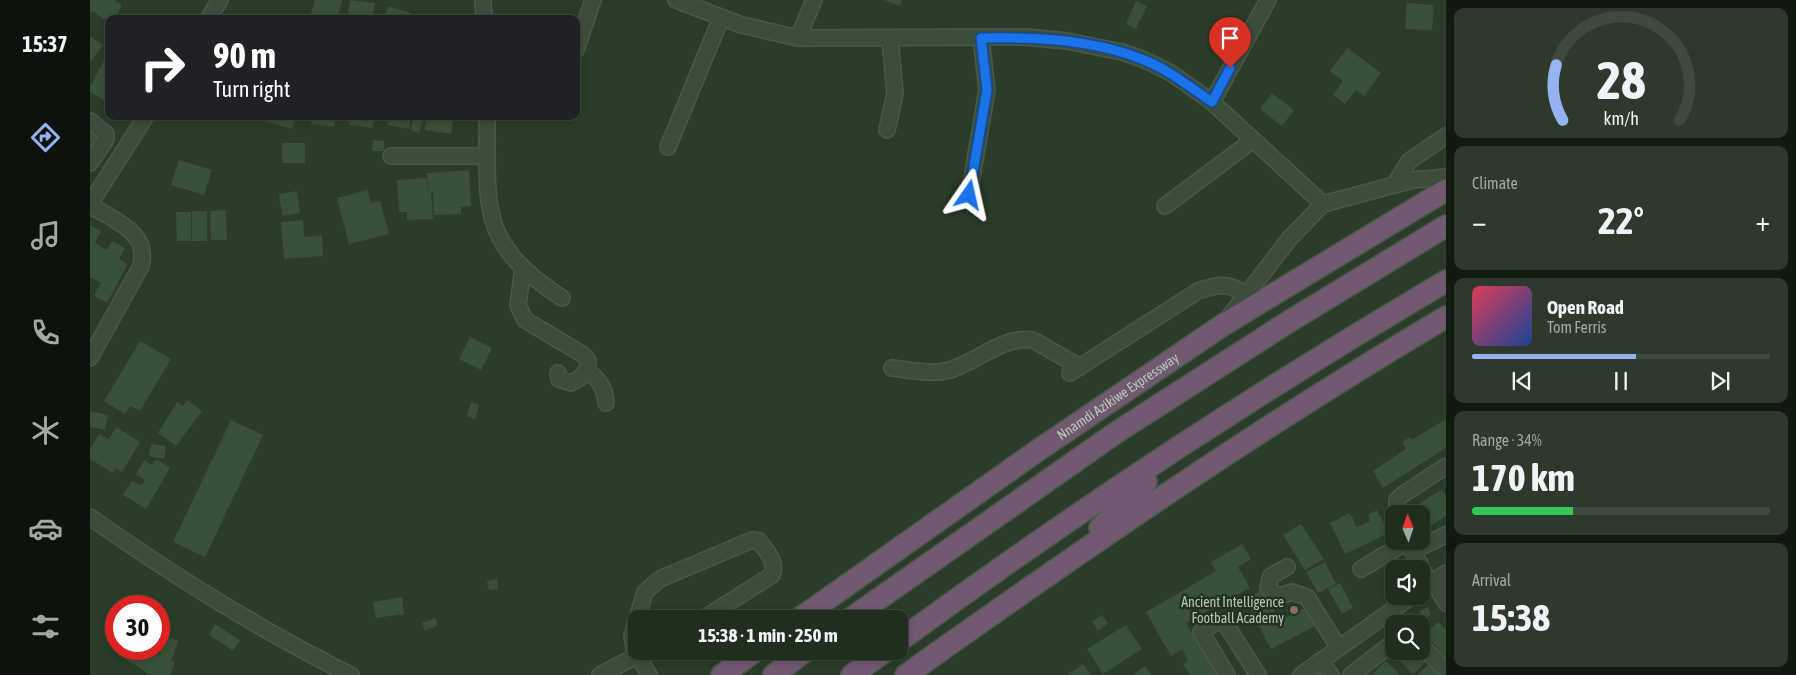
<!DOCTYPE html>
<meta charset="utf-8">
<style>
body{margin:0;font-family:"Asap Condensed",sans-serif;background:#2d3a2b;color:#f1f3f6;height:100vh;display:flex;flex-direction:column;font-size:19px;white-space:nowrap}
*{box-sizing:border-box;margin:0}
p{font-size:16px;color:#a2a8a4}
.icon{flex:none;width:28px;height:28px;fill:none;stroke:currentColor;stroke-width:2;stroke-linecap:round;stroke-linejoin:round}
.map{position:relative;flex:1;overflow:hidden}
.panel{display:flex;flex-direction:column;gap:8px;padding:8px;background:#121910;width:350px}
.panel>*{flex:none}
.guide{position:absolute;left:15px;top:15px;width:475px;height:105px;border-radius:10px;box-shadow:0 2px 8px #0003,0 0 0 1px #3d4a3c;background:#202124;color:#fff;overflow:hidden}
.needle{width:32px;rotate:358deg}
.controls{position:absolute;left:1295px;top:505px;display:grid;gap:10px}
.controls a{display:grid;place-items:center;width:45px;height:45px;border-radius:10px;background:#202e1e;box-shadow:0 2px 8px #0003,0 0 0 1px #3d4a3c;font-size:25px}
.speed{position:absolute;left:15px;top:595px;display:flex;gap:10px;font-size:25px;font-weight:700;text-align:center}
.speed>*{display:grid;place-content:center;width:65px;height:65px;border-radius:50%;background:#202e1e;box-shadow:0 2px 8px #0003,0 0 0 1px #3d4a3c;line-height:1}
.speed .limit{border:8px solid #d22;background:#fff;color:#111}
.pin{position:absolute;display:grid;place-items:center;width:42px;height:42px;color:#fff;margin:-51px -21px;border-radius:50% 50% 50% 0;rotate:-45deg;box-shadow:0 0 5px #0007}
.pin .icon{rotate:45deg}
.me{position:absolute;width:55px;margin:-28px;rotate:11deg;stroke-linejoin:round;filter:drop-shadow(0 0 4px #0008)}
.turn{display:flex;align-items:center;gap:18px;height:105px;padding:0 25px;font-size:22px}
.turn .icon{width:65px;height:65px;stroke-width:2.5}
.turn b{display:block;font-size:35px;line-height:42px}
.big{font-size:38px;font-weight:700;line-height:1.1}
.panel .widget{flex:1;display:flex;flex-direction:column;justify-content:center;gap:8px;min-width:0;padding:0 18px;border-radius:10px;background:#2d3a2b}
.panel .dial{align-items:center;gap:0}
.dial svg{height:130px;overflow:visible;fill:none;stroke:#3d4a3c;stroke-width:7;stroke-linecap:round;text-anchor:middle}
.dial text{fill:#f1f3f6;stroke:none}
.song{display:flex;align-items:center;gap:15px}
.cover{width:60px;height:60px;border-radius:8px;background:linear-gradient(135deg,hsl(350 70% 55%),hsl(220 70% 35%))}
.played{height:5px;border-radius:2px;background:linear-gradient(90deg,#95b2f1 55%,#3d4a3c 55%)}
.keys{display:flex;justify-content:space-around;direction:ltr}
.heat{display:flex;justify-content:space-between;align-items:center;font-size:28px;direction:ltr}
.charge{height:8px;border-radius:4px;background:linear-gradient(90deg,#34c759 34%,#3d4a3c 0)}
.trip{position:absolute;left:538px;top:610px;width:280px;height:50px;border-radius:10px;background:#202e1e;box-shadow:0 2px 8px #0003,0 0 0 1px #3d4a3c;font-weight:700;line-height:50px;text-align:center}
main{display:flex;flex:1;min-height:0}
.tab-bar{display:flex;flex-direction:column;width:90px;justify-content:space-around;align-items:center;background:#0d120c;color:#a2a8a4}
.tab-bar .icon{width:35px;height:35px}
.tab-bar .selected{color:#95b2f1}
.tab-bar b{font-size:22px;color:#f1f3f6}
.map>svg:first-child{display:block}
.building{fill:#395137}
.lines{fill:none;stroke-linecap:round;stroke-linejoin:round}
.minor-casing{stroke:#495948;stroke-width:18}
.highway-casing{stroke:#485846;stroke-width:24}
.minor{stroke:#3d4d3b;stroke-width:15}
.highway{stroke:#715972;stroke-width:21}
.route-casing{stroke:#114b97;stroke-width:12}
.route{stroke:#1a73e8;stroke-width:9}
.education-dot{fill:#8d6e63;stroke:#223220;stroke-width:2}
.labels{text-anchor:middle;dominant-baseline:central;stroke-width:5;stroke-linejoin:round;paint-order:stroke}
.street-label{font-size:14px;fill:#b8c8b8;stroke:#223220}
.poi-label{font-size:14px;fill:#b8c8b8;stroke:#223220;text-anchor:end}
</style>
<main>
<nav class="tab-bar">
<b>15:37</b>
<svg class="icon selected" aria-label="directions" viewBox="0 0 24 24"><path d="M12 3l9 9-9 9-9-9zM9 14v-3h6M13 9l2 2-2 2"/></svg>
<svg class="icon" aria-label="music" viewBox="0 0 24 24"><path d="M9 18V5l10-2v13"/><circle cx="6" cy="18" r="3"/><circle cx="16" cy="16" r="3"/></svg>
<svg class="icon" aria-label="phone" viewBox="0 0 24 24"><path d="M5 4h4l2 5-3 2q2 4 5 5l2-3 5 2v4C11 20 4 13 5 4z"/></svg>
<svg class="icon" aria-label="climate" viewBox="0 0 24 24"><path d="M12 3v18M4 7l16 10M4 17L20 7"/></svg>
<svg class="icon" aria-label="car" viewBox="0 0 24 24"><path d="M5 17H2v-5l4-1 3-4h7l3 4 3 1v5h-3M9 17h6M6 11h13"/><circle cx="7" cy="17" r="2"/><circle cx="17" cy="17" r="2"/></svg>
<svg class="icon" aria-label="filters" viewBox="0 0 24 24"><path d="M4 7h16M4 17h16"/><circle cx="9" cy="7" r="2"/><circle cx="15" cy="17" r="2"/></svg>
</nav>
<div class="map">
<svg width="1356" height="675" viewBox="0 0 1356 675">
<rect width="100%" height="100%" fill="#2a3d28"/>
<g class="building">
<polygon points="0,0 24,0 32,5 24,19 19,19 19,22 2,11 0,14"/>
<polygon points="225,0 252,0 247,19 219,19"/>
<polygon points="260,0 285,3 282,19 257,19"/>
<polygon points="794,0 812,0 810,6"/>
<polygon points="1046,1 1057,6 1046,29 1036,24"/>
<polygon points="1317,3 1344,5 1342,30 1315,29"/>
<polygon points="298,6 321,13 319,19 294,19"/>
<polygon points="331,15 345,18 345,19 330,19"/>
<polygon points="0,36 13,45 0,62"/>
<polygon points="1257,48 1291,73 1274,96 1266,90 1255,104 1243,95 1253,81 1240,71"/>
<polygon points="19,51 19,91 14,100 0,92 0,87"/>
<polygon points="1182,93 1204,110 1192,126 1170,109"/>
<polygon points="173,116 206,116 202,129 172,120"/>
<polygon points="222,116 245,116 244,127 221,124"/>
<polygon points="260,116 284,116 283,128 259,125"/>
<polygon points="299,116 321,116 319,129 297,125"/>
<polygon points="324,116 334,116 329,133 320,130"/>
<polygon points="337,116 364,116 361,134 335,130"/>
<polygon points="0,129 13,136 0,160"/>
<polygon points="283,140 294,141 294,151 282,151"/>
<rect x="192" y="143" width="23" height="20"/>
<polygon points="89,160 122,170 114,195 81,185"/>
<polygon points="379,170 381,206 371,207 371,214 344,215 343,192 341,192 343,219 317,220 317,212 309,212 307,180 336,178 338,192 337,173"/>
<polygon points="277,190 281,203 290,201 299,234 259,244 247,198"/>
<polygon points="207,191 210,213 192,216 189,194"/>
<polygon points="136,210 137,240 121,240 120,211"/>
<rect x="102" y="211" width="15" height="30"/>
<polygon points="86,212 101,212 101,241 87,241"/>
<polygon points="213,220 214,237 232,235 233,256 194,259 191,222"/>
<polygon points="0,225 11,231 5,243 17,250 22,241 35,248 29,259 38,264 17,303 4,296 11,283 0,277"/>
<polygon points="380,337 402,348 391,370 369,359"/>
<polygon points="50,341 81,359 50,411 40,406 35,414 14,401"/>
<polygon points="97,400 112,411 86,446 68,433 87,402 93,406"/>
<polygon points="381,402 389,405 385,419 377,416"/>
<polygon points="0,411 18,415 15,430 0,427"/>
<polygon points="1356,419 1356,448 1293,488 1283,471 1316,449 1312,442 1320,437 1322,440"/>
<polygon points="141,420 173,435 115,557 83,542"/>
<polygon points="26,427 50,442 32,472 26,468 23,473 0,459 0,449 9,434 19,439"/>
<polygon points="61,444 76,446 74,459 59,456"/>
<polygon points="66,459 80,468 56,509 33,495 42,481 51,485 55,480 46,474 54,460 62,465"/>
<polygon points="1352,489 1356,496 1356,516 1331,532 1331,514 1314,514"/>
<polygon points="1287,510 1299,533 1255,554 1240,523 1260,513 1267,527 1280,521 1278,515"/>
<polygon points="1211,524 1234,559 1215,570 1193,535"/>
<polygon points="1152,544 1161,559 1148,567 1160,588 1096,623 1107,641 1111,639 1131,675 1100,675 1093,664 1098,661 1092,649 1081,656 1056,612 1126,571 1121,562"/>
<polygon points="1235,562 1246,584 1228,593 1216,572"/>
<polygon points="407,579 408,589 399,590 397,581"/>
<polygon points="1250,583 1263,608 1252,614 1238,589"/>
<polygon points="1173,590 1189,621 1221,605 1231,623 1181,649 1155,599"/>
<polygon points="312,597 314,614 286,618 283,602"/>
<polygon points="1338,607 1341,615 1333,619 1329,611"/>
<polygon points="1012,615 1018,623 1008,631 1002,622"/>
<polygon points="345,618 348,625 335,631 332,623"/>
<polygon points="1348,622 1356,630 1356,657 1335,634"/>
<polygon points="125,624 150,640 143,651 119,635"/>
<polygon points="1036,625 1052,649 1013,674 997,649"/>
<polygon points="74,636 88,641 81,661 85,662 80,675 61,675 26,653 28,649 58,649 70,655"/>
<polygon points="1307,651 1332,651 1339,659 1323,674 1304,655"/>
<polygon points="1296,661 1310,675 1281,675"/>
<polygon points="1342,661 1356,675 1327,675"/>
<polygon points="993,664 1001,675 977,675"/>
<polygon points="1055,666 1062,675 1042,675"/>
</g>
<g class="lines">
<g class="minor-casing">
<g id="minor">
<polyline points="393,0 394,19"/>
<polyline points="586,0 652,25 708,38 935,37 977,41 1032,52 1055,60 1081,73 1122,102 1233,204"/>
<polyline points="118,19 130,0"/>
<polyline points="708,38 724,0"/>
<polyline points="486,50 503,0"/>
<polyline points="1122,102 1178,0"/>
<path d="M397,116C398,206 387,243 472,298"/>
<polyline points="0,121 16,134 16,139 0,163"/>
<polyline points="797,130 805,94 800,38"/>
<polyline points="578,147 631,18"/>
<polyline points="301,156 397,156"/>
<polyline points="1305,184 1319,161 1356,136"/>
<polyline points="879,195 897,90 891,38"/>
<polyline points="0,204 56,116"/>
<path d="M0,205C24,221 60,232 51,266L0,358"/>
<polyline points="1075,206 1163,140"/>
<path d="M433,268L428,305L435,320L492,354L498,360C499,372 491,378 481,383L469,379L468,373"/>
<polyline points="1139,317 1200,238 1233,204 1323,180 1356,177"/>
<path d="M802,368C821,370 841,375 860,370C887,362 914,335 943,340L990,367"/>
<path d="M497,371C509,379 515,388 516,403"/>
<path d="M980,373L1108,291C1129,284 1138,282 1156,295"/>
<polyline points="1307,514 1307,500 1312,495 1356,466"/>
<path d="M0,517C84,576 169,630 261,675"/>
<polyline points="1318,541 1340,584"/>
<polyline points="1322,551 1356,535"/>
<polyline points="1197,567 1181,576 1178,587 1187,597 1202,592 1217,597 1249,648"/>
<polyline points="1271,569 1318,541"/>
<polyline points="1343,581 1356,603"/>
<polyline points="1332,589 1356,573"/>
<polyline points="1299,613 1310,624"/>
<polyline points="1331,645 1356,670"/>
<polyline points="1230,661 1241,675"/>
<polyline points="510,675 548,655"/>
<path d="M559,675L544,649L542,635L555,592L570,579L662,540L669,541C677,552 687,561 682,575L613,619"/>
<polyline points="1137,675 1111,632 1127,621 1135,623 1168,675"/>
<polyline points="1211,675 1322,596"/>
<polyline points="1261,675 1304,642"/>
</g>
</g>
<g class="highway-casing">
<g id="highway">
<polyline points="1010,528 1056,482"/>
<path id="s1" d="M709,619L947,451L1133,325L1356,190"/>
<polyline points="760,619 1027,432 1200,321 1356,226"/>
<path d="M809,641C985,512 1168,392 1356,281"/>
<polyline points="632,675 665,651"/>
<polyline points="684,675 715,651"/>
<polyline points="762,675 795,651"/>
<path d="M816,675C992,550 1170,427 1356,317"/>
</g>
</g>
<use href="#minor" class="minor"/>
<use href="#highway" class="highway"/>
</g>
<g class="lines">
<g class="route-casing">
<path id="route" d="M879,195L897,90L891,38C946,37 1003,39 1054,60C1079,70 1100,87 1122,102L1140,68"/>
</g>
<use href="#route" class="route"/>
</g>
<circle class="education-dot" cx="1204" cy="610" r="5"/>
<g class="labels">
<g class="street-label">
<text stroke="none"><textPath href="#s1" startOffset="389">Nnamdi Azikiwe Expressway</textPath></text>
</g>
<g class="poi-label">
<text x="1194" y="602">Ancient Intelligence<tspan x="1194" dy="16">Football Academy</tspan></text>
</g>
</g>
</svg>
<div class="controls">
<a><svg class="needle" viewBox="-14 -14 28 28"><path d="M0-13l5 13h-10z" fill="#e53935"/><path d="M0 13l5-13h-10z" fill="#a2a8a4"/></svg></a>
<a><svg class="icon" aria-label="sound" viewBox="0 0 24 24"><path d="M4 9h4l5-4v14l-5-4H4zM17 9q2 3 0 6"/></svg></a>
<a><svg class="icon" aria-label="search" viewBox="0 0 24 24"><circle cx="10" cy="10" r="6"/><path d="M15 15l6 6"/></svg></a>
</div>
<div class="speed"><div class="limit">30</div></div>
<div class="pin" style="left:1140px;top:68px;background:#d93025"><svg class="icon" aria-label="arrive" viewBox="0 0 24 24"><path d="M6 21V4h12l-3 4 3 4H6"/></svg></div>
<svg class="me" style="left:879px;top:195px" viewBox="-20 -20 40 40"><path d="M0-17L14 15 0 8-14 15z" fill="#1a73e8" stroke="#fff" stroke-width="4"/></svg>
<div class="trip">15:38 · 1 min · 250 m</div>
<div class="guide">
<div class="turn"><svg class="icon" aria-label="right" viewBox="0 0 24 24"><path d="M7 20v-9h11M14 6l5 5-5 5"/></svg><div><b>90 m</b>Turn right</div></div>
</div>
</div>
<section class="panel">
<div class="widget dial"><svg viewBox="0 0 100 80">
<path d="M14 69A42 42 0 1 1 86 69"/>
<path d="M14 69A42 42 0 0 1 10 35" stroke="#95b2f1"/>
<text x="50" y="56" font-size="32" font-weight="700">28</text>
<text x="50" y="72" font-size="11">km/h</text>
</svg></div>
<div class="widget"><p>Climate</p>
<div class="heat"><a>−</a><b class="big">22°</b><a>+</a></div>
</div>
<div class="widget">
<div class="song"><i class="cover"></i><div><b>Open Road</b><p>Tom Ferris</p></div></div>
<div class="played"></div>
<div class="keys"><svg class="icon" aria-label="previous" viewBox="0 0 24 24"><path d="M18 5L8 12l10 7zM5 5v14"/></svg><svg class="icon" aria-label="pause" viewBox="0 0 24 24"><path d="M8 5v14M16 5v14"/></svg><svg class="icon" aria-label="next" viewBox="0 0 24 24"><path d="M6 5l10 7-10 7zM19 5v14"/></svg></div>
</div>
<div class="widget"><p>Range · 34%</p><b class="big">170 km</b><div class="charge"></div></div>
<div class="widget"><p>Arrival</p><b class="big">15:38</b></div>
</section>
</main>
